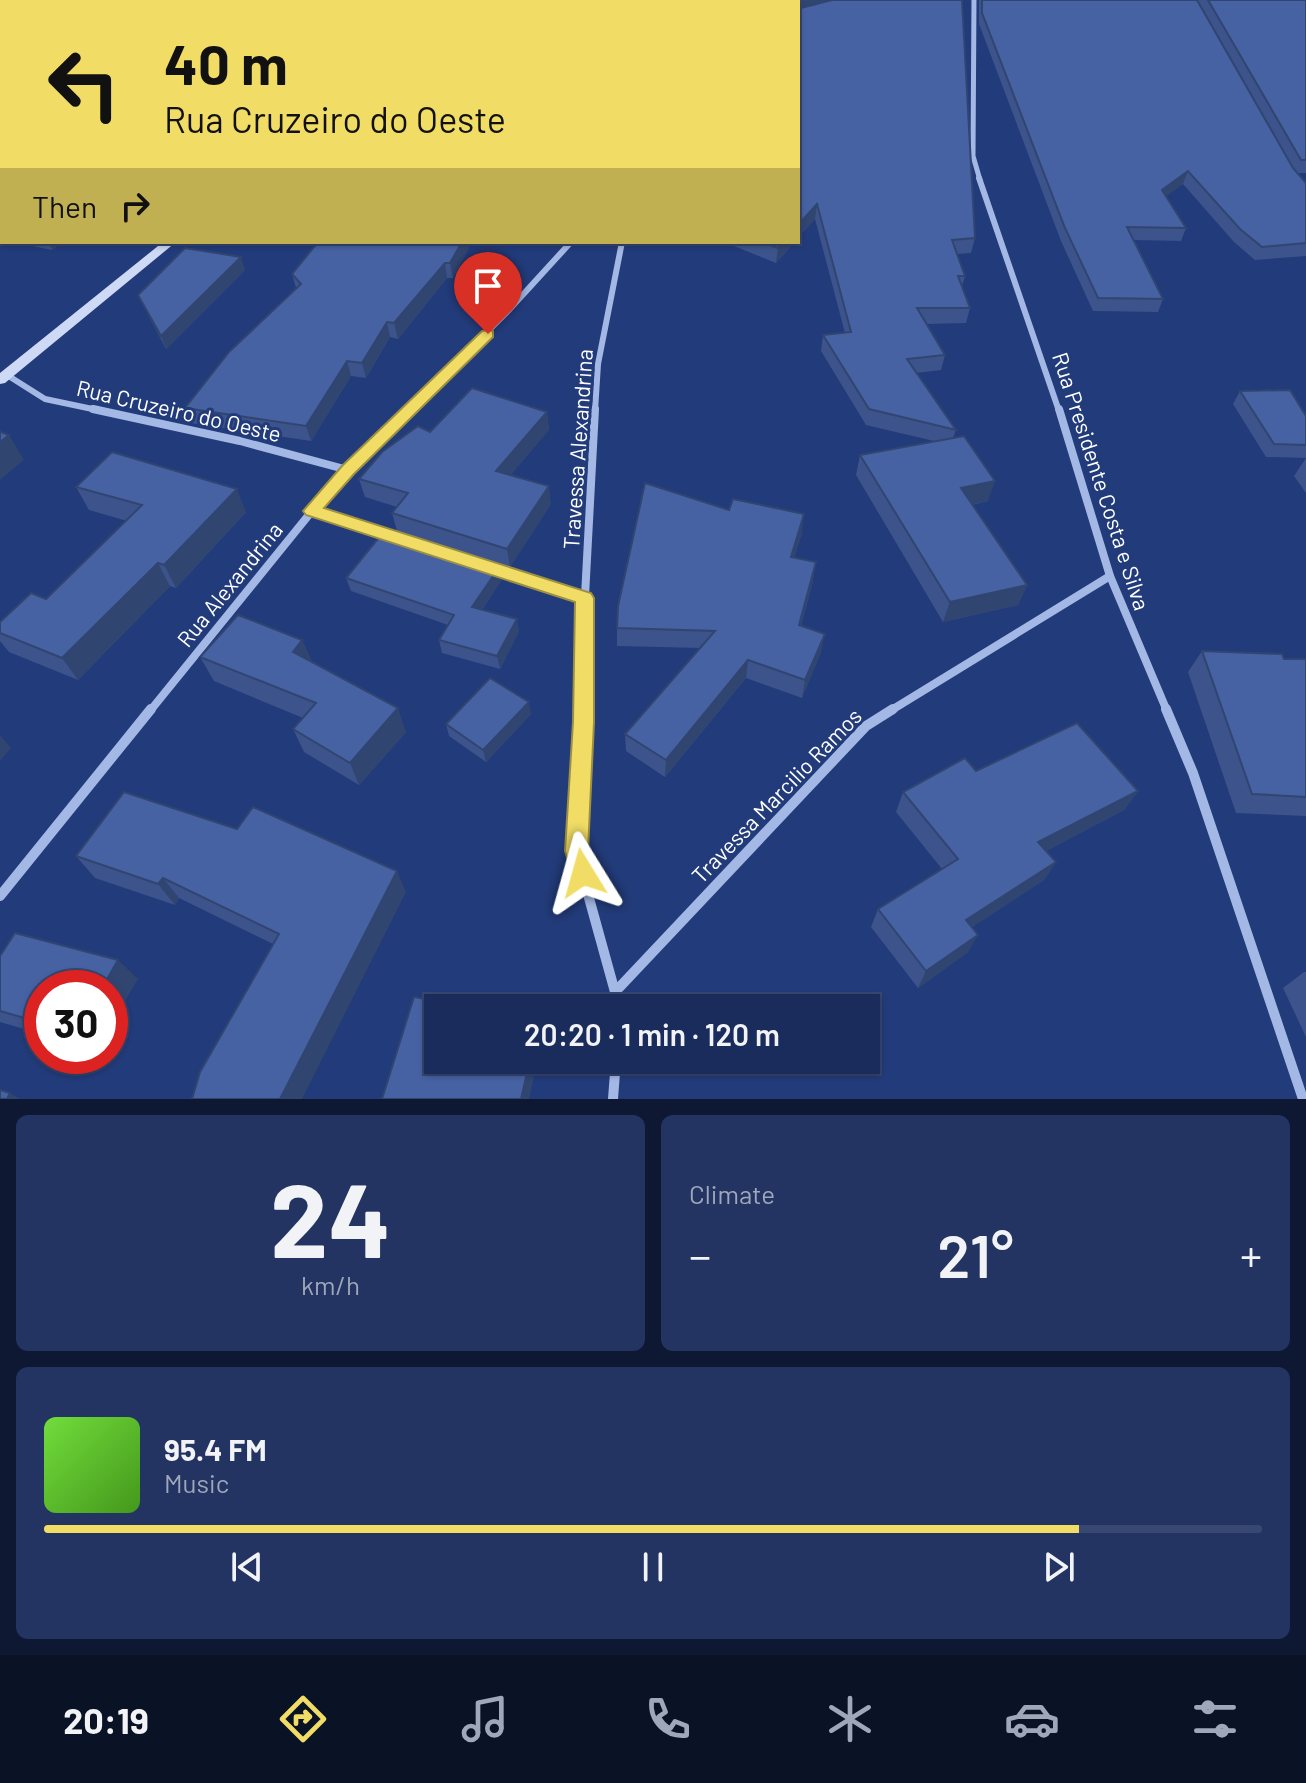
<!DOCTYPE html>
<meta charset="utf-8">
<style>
body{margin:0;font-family:Barlow,sans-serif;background:#233462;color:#f1f3f6;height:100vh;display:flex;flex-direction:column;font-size:30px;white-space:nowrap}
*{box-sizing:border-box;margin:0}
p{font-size:26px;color:#9fa7bb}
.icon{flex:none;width:44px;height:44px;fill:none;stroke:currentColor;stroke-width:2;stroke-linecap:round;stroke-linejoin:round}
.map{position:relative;height:1099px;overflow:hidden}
.panel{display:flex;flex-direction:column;gap:16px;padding:16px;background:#0e1833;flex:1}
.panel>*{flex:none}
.banner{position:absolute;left:0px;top:0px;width:800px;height:244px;box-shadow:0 2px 6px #0004,0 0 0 2px #384872;background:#f1dd66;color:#111;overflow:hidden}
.speed{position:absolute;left:24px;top:970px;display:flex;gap:16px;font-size:40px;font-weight:700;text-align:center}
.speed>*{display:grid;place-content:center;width:104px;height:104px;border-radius:50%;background:#1a2c5c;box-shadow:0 2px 6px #0004,0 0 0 2px #384872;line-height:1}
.speed .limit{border:12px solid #d22;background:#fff;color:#111}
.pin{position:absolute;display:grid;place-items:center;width:68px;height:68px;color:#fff;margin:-82px -34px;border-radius:50% 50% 50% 0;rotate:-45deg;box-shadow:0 0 8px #0007}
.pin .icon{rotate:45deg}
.me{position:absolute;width:88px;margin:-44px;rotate:352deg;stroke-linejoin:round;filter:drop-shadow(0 0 6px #0008)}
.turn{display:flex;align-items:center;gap:28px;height:168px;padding:0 32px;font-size:36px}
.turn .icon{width:104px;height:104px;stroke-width:2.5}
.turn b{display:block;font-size:56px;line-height:68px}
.then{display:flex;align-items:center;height:76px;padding:0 32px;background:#0003;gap:16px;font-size:30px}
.big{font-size:60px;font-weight:600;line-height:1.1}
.panel .card{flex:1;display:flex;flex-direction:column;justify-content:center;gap:12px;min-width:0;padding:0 28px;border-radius:12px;background:#233462}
.panel .dial{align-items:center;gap:0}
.dial b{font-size:104px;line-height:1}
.song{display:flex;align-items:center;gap:24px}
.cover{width:96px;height:96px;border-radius:12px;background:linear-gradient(135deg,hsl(100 70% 55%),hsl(100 70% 35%))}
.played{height:8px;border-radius:4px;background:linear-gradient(90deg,#f1dd66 85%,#384872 85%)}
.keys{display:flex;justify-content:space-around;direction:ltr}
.heat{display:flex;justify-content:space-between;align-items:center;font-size:44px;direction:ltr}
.panel .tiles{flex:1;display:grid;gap:16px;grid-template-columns:1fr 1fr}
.card:last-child{grid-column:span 2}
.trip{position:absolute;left:424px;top:994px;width:456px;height:80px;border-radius:0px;background:#1a2c5c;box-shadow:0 2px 6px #0004,0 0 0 2px #384872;font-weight:600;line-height:80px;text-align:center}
.tabs{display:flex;height:128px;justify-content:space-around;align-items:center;background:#0a1225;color:#9fa7bb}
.tabs .icon{width:56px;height:56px}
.tabs .selected{color:#f1dd66}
.tabs b{font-size:36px;color:#f1f3f6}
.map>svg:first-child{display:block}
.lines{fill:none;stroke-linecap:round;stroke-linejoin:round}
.service{stroke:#a4b8e5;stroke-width:4}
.minor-far3{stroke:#a4b8e5;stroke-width:5}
.minor-far2{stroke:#a4b8e5;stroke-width:6}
.minor-far1{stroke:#a4b8e5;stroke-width:8}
.minor{stroke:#a4b8e5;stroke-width:10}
.secondary{fill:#cdd9f5;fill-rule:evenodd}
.wall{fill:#3c548b}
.shaded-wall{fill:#314571}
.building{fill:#4662a2;stroke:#314571;stroke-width:2}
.route{fill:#f1dd66;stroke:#9d9042;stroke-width:2}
.labels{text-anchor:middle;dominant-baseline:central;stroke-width:6;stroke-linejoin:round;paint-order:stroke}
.street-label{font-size:22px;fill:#fff;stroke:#223b7a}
</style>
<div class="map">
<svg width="1306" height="1099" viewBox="0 0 1306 1099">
<rect width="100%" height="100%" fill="#223b7a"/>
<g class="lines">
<g class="service">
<polyline points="89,2 93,0"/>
<polyline points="233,2 236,0"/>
</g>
<polyline class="minor-far3" points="974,0 973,156 980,180"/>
<g class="minor-far2">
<polyline points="979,178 1059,411"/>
<polyline points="7,375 45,399 102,411"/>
<polyline points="408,411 508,311 571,242"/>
<polyline points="595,411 598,364 622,242"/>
</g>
<g class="minor-far1">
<polyline points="93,409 240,441 348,470"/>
<polyline points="1059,409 1110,576 1167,711"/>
<polyline points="312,511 391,536"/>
<polyline points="492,568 584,598"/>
<polyline points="150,711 312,511 410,409"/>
<polyline points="584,711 582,652 595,409"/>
<polyline points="890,711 1110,576"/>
</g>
<g class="minor">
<polyline points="584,709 576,851 615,992 615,1008"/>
<polyline points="1166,709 1193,773 1303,1099"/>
<polyline points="0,896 151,709"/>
<polyline points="615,992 866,726 893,709"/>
<polyline points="613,1099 616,1060"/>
</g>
<polygon class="secondary" points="163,242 176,242 5,383 0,384 0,373"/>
</g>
<g class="wall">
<polygon points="267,0 388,0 386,2 268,2"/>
<polygon points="962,0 975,238 971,253 957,254 965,276 962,286 970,308 966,323 926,324 945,355 941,370 916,373 956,430 953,438 988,501 972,505 1027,585 1018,605 943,622 856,475 860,455 934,441 866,425 821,351 823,335 845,333 815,219 798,238 798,2"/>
<polygon points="979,0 1306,0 1306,173 1297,173 1305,182 1306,181 1306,256 1255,260 1234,242 1183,184 1166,196 1186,228 1181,241 1134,240 1163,299 1158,312 1093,311 1061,241 979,24"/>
<polygon points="2,206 2,240 0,237 0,208"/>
<polygon points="12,242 63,242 52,250"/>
<polygon points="316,242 472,242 453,278 447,278 398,339 390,337 366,378 351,376 311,441 191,423 185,408 296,288 292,274 317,243"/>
<polygon points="729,242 795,242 776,263 729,244"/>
<polygon points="245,270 166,349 138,295"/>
<polygon points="1240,391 1306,416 1306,493 1294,476 1306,458 1266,457 1233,404"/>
<polygon points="547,412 549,430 510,475 551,504 510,567 397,531 392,513 397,507 365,497 359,479 430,432"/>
<polygon points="76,487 246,512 176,588 170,586 78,680 9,652 0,641 0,622 46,599 127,521 89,510"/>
<polygon points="802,533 794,558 813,581 801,626 821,652 802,698 746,678 665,777 626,751 625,734 700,648 617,646 617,628"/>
<polygon points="500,566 502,579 482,610 519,631 500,669 442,653 439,640 448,625 351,591 346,578"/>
<polygon points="302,640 312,662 406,732 359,785 304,752 293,729 303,718 214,681 200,657"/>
<polygon points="1202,651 1284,659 1306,659 1306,816 1236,813 1188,672"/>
<polygon points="531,714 486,762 449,736 446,724"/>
<polygon points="976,771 1138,791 1124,810 1046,851 1056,862 1044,880 972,927 968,952 918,988 871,927 878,909 942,869 896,812 903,792"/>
<polygon points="76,856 406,892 273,944 179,898 175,905 95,878"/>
<polygon points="0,956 138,979 42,988 42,1034 0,1022"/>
<polygon points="1304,972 1306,972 1306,1037 1283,988"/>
</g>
<g class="shaded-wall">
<polygon points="343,0 388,0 386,2 340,2"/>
<polygon points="798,0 838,0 798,12 798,2 794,2"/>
<polygon points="1188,171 1183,184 1157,203 1162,190"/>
<polygon points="817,204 815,219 798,238 798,225"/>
<polygon points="48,242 63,242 52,250"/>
<polygon points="462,242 472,242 453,278 450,263"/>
<polygon points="783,242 795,242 776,263 778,248"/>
<polygon points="241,257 245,270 166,349 161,336"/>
<polygon points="445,263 447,278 398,339 394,323"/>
<polygon points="387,322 390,337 366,378 362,363"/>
<polygon points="347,361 351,376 311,441 306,426"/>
<polygon points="547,412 549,430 499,489 496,471"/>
<polygon points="9,435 24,460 0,480 0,442"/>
<polygon points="995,481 988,501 954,508 961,488"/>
<polygon points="549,486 551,504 510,567 507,549"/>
<polygon points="237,489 246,512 176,588 164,565"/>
<polygon points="804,514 802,533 789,575 791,557"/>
<polygon points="816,562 813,581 796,643 799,625"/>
<polygon points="158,563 170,586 78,680 62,658"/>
<polygon points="500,566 502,579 475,620 472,607"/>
<polygon points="1027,585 1018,605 943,622 950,602"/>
<polygon points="517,619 519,631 500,669 497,656"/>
<polygon points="825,634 821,652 802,698 805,680"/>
<polygon points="302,640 313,664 293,652"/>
<polygon points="748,660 746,678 665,777 666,760"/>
<polygon points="529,702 531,714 486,762 483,750"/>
<polygon points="398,708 406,732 359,785 350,763"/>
<polygon points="0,735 11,748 0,761"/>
<polygon points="1138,791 1124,810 1027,861 1038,842"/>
<polygon points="1056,862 1044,880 956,938 966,920"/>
<polygon points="397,871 406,892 302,1099 280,1099"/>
<polygon points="163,878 179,898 175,905 158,884"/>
<polygon points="978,935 968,952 918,988 926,971"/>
<polygon points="118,960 138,979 110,1026 110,988 102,988"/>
<polygon points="530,1060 538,1060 529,1099 521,1099"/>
<polygon points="10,1093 20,1099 7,1099"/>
</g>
<g class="building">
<polygon points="313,0 343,0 340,2"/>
<polygon points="453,0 798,0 794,2 452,2"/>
<polygon points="832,0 962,0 975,238 952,240 965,276 958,276 970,308 917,308 945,355 907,359 956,430 869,409 823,335 851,332 817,204 798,225 798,7 801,8"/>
<polygon points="982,0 1197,0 1293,168 1306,183 1306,243 1262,247 1240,229 1188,171 1162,190 1186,228 1127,227 1163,299 1098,298 1065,228 982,13"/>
<polygon points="1208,0 1306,0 1306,160 1301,160"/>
<polygon points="2,206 2,218 0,218 0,208"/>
<polygon points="318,242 462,242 450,263 445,263 394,323 387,322 362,363 347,361 306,426 185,408 229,352 301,284 292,274"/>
<polygon points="763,242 783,242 778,248"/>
<polygon points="185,248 241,257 161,336 138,295"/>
<polygon points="472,388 547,412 496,471 549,486 507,549 392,513 408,493 359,479 382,452 418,426 430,432"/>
<polygon points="1290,390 1306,416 1306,445 1274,444 1240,391"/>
<polygon points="0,432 9,435 0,442"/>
<polygon points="964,436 995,481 961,488 1027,585 950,602 860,455"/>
<polygon points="112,452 237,489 164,565 158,563 62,658 0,633 0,622 31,593 46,599 142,505 76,487"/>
<polygon points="645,483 729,510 733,499 804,514 791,557 816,562 799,625 825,634 805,680 748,660 666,760 625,734 715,631 617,628 618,606"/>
<polygon points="385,530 500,566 472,607 517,619 497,656 439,640 454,615 346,578"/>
<polygon points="238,615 302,640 293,652 398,708 350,763 293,729 316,703 200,657"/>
<polygon points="1202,651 1282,654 1284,659 1306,659 1306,797 1252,794"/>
<polygon points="490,678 529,702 483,750 446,724"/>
<polygon points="1077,723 1138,791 1038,842 1056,862 966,920 978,935 926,971 878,909 958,859 903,792 965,758 976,771"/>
<polygon points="124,792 237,829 253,807 397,871 280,1099 192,1099 200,1072 279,934 163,878 158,884 76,856"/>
<polygon points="15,933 118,960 102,988 42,988 42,1023 0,1011 0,956"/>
<polygon points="414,997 475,1008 438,1008 438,1060 530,1060 521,1099 382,1099"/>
<polygon points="0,1090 10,1093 7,1099 0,1099"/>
</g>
<polygon class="route" points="488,330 493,331 493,337 354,474 324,508 591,593 594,598 594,722 588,851 594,873 591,881 583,884 574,881 565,851 573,722 575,602 306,515 303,511 342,466 482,331"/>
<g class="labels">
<g class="street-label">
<text transform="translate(179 410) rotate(13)">Rua Cruzeiro do Oeste</text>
<text transform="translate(577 449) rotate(-86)">Travessa Alexandrina</text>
<text transform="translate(1102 481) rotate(72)">Rua Presidente Costa e Silva</text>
<text transform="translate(229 584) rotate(-51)">Rua Alexandrina</text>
<text transform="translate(776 795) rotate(-46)">Travessa Marcilio Ramos</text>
</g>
</g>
</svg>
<div class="speed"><div class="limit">30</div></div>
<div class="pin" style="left:488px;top:334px;background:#d93025"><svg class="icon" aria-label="arrive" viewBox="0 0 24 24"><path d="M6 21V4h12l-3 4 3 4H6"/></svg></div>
<svg class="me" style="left:583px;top:873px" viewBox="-20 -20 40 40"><path d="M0-17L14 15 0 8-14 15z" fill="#f1dd66" stroke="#fff" stroke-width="4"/></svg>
<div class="trip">20:20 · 1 min · 120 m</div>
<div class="banner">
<div class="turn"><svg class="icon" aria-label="left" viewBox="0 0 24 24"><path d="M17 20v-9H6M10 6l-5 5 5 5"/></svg><div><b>40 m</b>Rua Cruzeiro do Oeste</div></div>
<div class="then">Then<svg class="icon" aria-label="right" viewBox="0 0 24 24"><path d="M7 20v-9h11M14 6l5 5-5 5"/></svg></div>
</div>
</div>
<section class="panel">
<div class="tiles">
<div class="card dial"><b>24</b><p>km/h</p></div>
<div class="card"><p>Climate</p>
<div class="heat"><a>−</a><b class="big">21°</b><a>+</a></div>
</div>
<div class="card">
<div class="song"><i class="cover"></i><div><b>95.4 FM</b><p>Music</p></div></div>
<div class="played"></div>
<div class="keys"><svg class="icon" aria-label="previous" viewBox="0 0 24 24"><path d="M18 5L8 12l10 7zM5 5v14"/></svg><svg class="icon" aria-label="pause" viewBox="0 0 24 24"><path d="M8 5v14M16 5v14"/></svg><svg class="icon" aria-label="next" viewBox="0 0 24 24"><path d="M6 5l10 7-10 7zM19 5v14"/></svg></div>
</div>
</div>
</section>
<nav class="tabs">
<b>20:19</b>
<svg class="icon selected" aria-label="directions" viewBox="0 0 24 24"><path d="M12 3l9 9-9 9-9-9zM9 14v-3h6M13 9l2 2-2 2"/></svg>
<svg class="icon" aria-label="music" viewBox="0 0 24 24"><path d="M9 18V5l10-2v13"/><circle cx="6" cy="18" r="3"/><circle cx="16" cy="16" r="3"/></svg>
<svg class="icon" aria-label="phone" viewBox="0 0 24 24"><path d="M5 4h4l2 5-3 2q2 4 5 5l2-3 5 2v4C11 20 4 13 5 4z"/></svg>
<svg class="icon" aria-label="climate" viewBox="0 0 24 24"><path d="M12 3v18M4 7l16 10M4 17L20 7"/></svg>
<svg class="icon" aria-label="car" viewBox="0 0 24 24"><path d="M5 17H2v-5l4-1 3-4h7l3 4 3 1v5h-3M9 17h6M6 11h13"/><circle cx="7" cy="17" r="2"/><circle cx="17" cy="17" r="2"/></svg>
<svg class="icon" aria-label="filters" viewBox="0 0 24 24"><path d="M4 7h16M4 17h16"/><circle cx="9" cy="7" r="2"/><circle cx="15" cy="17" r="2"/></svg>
</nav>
